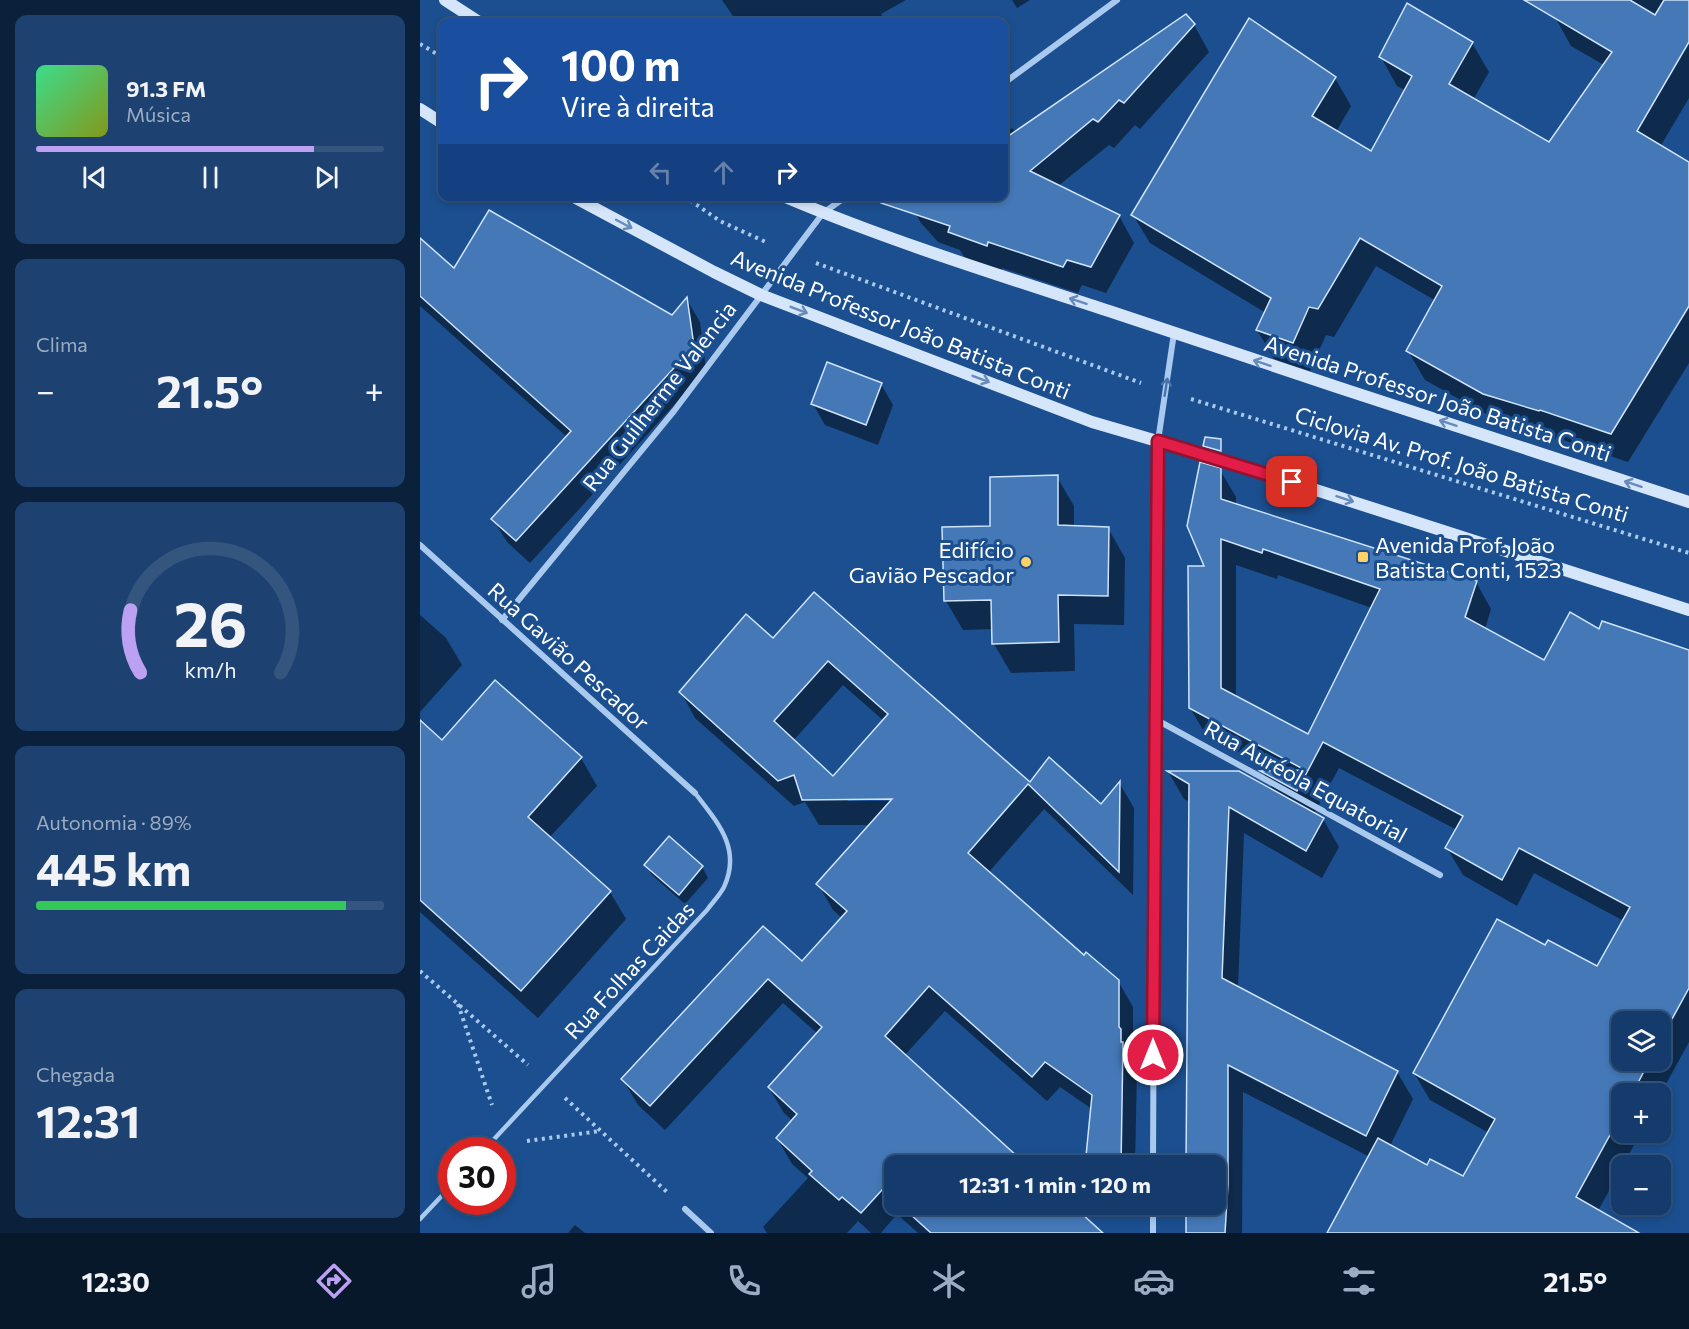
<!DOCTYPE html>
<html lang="pt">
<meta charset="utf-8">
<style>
body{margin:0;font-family:Commissioner,sans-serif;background:#1d4271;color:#f1f3f6;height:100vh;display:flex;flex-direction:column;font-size:22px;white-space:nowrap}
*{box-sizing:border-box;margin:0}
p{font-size:20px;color:#9dadc1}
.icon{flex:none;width:33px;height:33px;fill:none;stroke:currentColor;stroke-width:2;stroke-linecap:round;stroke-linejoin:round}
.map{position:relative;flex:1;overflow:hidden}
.details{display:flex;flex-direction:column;gap:15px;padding:15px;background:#0b203b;width:420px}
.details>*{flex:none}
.banner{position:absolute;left:18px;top:18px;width:570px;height:183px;border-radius:12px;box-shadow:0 3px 9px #0003,0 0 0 2px #33557e;background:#1a4fa0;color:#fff;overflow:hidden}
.buttons{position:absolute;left:1191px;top:1011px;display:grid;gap:12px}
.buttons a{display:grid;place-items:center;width:60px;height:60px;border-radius:12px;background:#143b6b;box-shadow:0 3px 9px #0003,0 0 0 2px #33557e;font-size:30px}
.speed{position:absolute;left:18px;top:1137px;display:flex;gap:12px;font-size:30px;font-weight:700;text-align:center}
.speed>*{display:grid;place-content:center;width:78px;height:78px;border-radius:50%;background:#143b6b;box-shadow:0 3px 9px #0003,0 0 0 2px #33557e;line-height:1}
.speed .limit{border:9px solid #d22;background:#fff;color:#111}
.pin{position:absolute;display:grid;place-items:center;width:51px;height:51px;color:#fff;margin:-26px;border-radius:12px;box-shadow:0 3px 9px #0006}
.me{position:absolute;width:66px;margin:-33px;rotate:0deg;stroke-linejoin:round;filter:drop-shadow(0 0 4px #0008)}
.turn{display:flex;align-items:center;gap:21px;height:126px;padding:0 24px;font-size:27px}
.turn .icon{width:78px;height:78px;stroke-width:2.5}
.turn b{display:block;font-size:42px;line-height:51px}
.lanes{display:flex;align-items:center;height:57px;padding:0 24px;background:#0003;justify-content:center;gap:30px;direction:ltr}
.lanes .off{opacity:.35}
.big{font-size:45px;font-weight:700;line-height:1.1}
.details .card{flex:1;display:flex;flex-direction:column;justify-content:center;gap:9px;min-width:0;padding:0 21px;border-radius:12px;background:#1d4271}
.details .dial{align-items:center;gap:0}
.dial svg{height:156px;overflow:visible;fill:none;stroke:#33557e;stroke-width:7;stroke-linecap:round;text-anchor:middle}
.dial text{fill:#f1f3f6;stroke:none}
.song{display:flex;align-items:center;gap:18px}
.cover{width:72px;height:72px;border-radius:9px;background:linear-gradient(135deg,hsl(150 70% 55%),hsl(70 70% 35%))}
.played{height:6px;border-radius:3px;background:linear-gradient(90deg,#bca0f2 80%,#33557e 80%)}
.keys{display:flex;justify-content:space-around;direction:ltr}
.heat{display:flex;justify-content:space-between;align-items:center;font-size:33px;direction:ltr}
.charge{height:9px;border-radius:4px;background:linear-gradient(90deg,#34c759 89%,#33557e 0)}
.trip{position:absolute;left:464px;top:1155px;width:342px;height:60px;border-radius:12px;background:#143b6b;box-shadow:0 3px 9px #0003,0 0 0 2px #33557e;font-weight:700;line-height:60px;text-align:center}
.tab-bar{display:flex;height:96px;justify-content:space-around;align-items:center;background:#08182b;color:#9dadc1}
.tab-bar .icon{width:42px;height:42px}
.tab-bar .on{color:#bca0f2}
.tab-bar b{font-size:27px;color:#f1f3f6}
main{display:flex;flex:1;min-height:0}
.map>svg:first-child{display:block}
.shadow{fill:#0007;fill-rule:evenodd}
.building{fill:#4478b7;stroke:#cfe3fa;stroke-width:1.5;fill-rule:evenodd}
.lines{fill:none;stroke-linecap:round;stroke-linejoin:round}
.path{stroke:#a9c9ee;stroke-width:4;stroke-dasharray:3 4.5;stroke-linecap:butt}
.service{stroke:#a9c9ee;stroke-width:4.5}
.minor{stroke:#a9c9ee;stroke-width:6}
.secondary{stroke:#d6e6fa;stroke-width:12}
.oneway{stroke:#668bba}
.oneway2{stroke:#4674ac}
.route-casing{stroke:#92132f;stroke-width:15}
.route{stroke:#e11d48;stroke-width:10}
.poi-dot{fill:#ffd166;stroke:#1b4f8f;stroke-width:2}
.labels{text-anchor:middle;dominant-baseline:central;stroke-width:6;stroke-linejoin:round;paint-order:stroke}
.street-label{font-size:22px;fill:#fff;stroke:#1b4f8f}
.poi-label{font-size:22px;fill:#fff;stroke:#1b4f8f;text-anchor:start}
</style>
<main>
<section class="details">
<div class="card">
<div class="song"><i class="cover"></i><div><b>91.3 FM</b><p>Música</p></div></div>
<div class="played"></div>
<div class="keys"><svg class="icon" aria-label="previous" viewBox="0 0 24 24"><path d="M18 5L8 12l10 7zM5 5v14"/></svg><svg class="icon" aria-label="pause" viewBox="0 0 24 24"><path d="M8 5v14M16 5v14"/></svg><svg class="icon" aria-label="next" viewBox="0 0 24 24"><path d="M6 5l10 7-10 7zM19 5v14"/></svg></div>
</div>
<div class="card"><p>Clima</p>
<div class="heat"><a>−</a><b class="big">21.5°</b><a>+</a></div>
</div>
<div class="card dial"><svg viewBox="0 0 100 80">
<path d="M14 69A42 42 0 1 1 86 69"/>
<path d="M14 69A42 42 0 0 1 9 37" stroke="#bca0f2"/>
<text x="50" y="56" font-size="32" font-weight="700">26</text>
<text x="50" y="72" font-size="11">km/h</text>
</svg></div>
<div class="card"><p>Autonomia · 89%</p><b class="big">445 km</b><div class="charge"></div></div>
<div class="card"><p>Chegada</p><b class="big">12:31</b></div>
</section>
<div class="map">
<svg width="1269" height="1233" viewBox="0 0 1269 1233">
<rect width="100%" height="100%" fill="#1b4f8f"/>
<g class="shadow">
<polygon points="302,0 486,0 461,14 466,22 317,22"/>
<polygon points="592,0 610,0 597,8"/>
<polygon points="1145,0 1269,0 1269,98 1240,147 1269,164 1269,363 1208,462 1137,438 1136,439 1080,422 1005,380 988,351 1016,301 956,266 914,337 906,335 890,371 854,359 837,330 846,313 730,243 713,215 915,78 931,106 916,132 951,153 985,90 977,86 961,57 988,5 1052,43 1069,72 1053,100 1129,144 1184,65 1151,46 1135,17"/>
<polygon points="774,25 789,52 720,129 715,125 694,148 689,145 638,186 699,216 714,243 686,293 662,285 658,293 582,268 581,272 545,258 540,250 518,242 501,223 486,197 584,196 584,134 592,128 596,133"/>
<polygon points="0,240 34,270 252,317 267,300 280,322 286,370 110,563 87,542 73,519 147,437 0,306"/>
<polygon points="461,384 473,405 458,445 405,425 393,404"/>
<path d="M800,470L816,497V505L1056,582L1071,609L1065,629L1269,740V1042L1240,1095V1094H1202V1132H1221L1178,1211L1195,1233H909L950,1157L823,1092L822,1233H767L795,1204V1166L770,802L764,799L749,773L818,772L854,792L843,772H855L786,735L770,708L786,568ZM816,565L857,579L858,575L952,608L889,736L816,698ZM1049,600H1052L1044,624H1041ZM919,768L1037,830L1027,848L1043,875L1097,906L1114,873L1204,921L1178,968L1126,947L994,1073L1010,1100L1069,1133L1043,1178L1007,1167L970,1146L993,1099L977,1072L818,988L824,833L902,878L919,847L903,819L894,814ZM1202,1022H1240V1060H1202Z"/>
<polygon points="637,477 654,506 654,527 688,528 705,558 704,625 654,624 655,671 591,673 574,644 573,629 543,630 526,601 571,528"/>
<path d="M394,594L610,784L681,806L700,784L714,808L713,895L624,809L568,873L664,957L698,981L713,1007V1052L717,1069L715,1166H666L672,1109L640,1087L627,1101L525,1011L484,1056L474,1166V1204H649L680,1233H498L477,1214L461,1233H451L438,1221L427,1233H347L343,1227L388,1178L372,1164L357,1138L373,1121L364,1113L349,1088L398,1034L363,1003L245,1130L218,1105L203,1080L343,928L382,964L422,918L413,910L398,884L452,825H399L385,802L374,806L275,718L261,692L353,640ZM423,685L464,721L413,778L373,741ZM430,798H480V801H427Z"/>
<polygon points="0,615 26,638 42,665 0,712"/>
<polygon points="0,722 22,742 161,758 177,786 129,838 190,892 206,919 118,1018 0,912"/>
<polygon points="249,838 282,867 288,878 265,904 232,875 226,865"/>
<polygon points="674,1204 715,1204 715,1213 679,1212"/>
<polygon points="155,1225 165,1233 148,1233"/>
</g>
<g class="building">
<polygon points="1104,0 1210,0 1235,15 1244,0 1269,0 1269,42 1217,131 1269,162 1269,306 1191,434 1120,410 1119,411 1063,394 986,351 1022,286 940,238 898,309 889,307 873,343 836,330 851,298 711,215 829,18 916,77 892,116 951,151 992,76 959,57 987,3 1053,42 1029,84 1129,142 1192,52"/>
<polygon points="766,14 775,24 704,103 699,100 678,122 673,119 610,171 700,215 671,267 647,260 643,267 568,242 567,246 528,232 530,226 461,203 462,196 584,196 584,139"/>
<polygon points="69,210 252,315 267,297 274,346 96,541 71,519 151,431 0,296 0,238 34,268"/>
<polygon points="407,362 462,383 446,425 391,404"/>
<polygon points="785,437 801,439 801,451 783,446"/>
<path d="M780,462L801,468V499L1057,581L1045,617L1124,660L1150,612L1179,629L1182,621L1269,650V988L1240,1041V1022H1202V1060H1230L1212,1094H1202V1113L1156,1197L1219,1233H907L958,1138L1007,1165L1010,1159L1043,1176L1075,1119L993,1073L1077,919L1125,945L1128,940L1177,966L1210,907L1099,848L1082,880L1025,848L1043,816L903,742L877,791L840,771L885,770L769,708L768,566H784L767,526ZM801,539L842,553L843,549L960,589L888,734L801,688Z"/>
<polygon points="638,475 638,525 689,527 688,596 638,595 639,642 572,644 571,600 524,601 522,527 570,526 570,477"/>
<path d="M394,592L610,782L629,757L681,804L700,781L699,872L608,784L548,853L664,955L666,952L699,980V1027L701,1029V1042H703L701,1166H665L672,1095L625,1062L612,1077L509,986L465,1036L608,1166H474V1200L462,1190L441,1213L422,1197L419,1200L389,1174L392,1171L356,1138L377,1114L348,1087L402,1027L348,979L230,1106L201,1079L343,926L382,961L427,911L396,884L472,799L382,800L374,775L358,781L259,692L326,614L353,638ZM408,661L468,714L413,776L354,721Z"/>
<polygon points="75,680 162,757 108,817 191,891 101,991 0,900 0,720 22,740"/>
<polygon points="747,771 819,771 904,818 886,851 809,807 802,978 978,1071 946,1136 808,1065 808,1184 805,1233 766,1233 766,1204 795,1204 795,1166 766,1166 769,784"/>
<polygon points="249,836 283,866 259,895 224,865"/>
<polygon points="479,1204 651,1204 683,1233 511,1233"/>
</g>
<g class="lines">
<g class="path">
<polyline points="0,44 22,57"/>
<polyline points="264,196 300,221 348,243"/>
<polyline points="396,263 721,383"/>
<polyline points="771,399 1269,553"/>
<polyline points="0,971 108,1065"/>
<polyline points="38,1004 72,1105"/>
<polyline points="145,1098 247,1192"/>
<polyline points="107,1141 180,1131"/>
</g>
<g class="service">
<path d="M64,1150L287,910C292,903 300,895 304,887C322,848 297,822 275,793"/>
<polyline points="0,1219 32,1185"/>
</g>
<g class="minor">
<polyline points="584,83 697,0"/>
<polyline points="0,545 275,793"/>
<polyline points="82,620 254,411 403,213 427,196"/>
<polyline points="735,719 1020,875"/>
<polyline points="733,1166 736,499 738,441 754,333"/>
<polyline points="733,1204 733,1233"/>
<polyline points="265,1209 291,1233"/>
</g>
<g class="secondary">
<polyline points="25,0 59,22"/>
<polyline points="0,109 22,123"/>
<polyline points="152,196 294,272 341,295 672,422 809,462 1269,610"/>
<path d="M363,196C469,241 579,275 689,311C882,376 1075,439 1269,502"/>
</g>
</g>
<defs><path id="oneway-shaft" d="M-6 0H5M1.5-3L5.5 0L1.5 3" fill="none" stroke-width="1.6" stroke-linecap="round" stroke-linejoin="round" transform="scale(1.5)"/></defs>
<g class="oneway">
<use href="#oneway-shaft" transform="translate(204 224) rotate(28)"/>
<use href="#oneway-shaft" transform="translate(658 301) rotate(-162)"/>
<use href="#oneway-shaft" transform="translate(379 310) rotate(21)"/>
<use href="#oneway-shaft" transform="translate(842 363) rotate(-162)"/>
<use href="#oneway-shaft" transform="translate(561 379) rotate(21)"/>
<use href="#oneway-shaft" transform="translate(1028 423) rotate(-162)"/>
<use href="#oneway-shaft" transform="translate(1213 484) rotate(-162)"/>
<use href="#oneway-shaft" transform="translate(925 499) rotate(18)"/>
</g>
<use class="oneway2" href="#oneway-shaft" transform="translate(746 387) rotate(-81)"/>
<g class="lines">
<g class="route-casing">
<polyline id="route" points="733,1055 738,441 872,482"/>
</g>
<use href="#route" class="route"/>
</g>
<g class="poi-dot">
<rect x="937" y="551" width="12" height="12" rx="3"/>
<circle cx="606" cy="562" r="6"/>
</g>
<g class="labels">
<g class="street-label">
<text transform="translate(481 324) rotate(22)">Avenida Professor João Batista Conti</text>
<text transform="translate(239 396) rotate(-52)">Rua Guilherme Valencia</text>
<text transform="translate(1018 398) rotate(18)">Avenida Professor João Batista Conti</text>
<text transform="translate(1042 464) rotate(17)">Ciclovia Av. Prof. João Batista Conti</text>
<text transform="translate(149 656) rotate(42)">Rua Gavião Pescador</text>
<text transform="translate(886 781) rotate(29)">Rua Auréola Equatorial</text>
<text transform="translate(209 970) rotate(-47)">Rua Folhas Caidas</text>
</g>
<g class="poi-label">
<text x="955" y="544">Avenida Prof. João<tspan x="955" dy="25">Batista Conti, 1523</tspan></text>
<text x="594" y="549" text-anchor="end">Edifício<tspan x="594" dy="25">Gavião Pescador</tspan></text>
</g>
</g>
</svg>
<div class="buttons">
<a><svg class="icon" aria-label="layers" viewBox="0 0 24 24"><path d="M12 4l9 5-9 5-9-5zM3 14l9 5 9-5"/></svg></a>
<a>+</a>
<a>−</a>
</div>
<div class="speed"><div class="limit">30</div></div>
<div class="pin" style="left:872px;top:482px;background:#d93025"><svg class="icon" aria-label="arrive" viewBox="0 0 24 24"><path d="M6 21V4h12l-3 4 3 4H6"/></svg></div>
<svg class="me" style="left:733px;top:1055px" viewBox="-20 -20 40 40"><circle r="17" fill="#e11d48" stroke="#fff" stroke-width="3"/><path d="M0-11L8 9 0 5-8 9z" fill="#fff"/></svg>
<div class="trip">12:31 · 1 min · 120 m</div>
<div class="banner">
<div class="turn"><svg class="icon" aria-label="right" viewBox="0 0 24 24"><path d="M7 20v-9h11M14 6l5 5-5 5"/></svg><div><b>100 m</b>Vire à direita</div></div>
<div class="lanes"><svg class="icon off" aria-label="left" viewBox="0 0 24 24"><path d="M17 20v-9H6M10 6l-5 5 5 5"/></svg><svg class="icon off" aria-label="ahead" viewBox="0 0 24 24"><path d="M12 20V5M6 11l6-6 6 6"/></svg><svg class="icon" aria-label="right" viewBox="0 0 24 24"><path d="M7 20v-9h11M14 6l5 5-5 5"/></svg></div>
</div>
</div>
</main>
<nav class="tab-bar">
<b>12:30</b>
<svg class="icon on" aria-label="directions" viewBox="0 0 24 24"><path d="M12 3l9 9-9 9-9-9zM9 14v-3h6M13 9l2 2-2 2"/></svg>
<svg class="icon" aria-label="music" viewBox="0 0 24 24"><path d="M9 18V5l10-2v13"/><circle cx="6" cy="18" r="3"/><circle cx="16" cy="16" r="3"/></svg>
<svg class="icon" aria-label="phone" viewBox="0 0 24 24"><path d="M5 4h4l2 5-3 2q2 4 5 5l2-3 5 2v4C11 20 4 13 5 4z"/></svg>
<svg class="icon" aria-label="climate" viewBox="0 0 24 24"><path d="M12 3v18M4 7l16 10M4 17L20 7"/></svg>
<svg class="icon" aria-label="car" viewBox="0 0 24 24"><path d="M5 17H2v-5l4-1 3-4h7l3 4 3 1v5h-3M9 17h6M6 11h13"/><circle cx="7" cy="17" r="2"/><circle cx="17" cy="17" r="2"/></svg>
<svg class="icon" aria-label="filters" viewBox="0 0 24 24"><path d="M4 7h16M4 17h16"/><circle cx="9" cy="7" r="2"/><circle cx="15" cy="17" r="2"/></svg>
<b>21.5°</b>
</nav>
